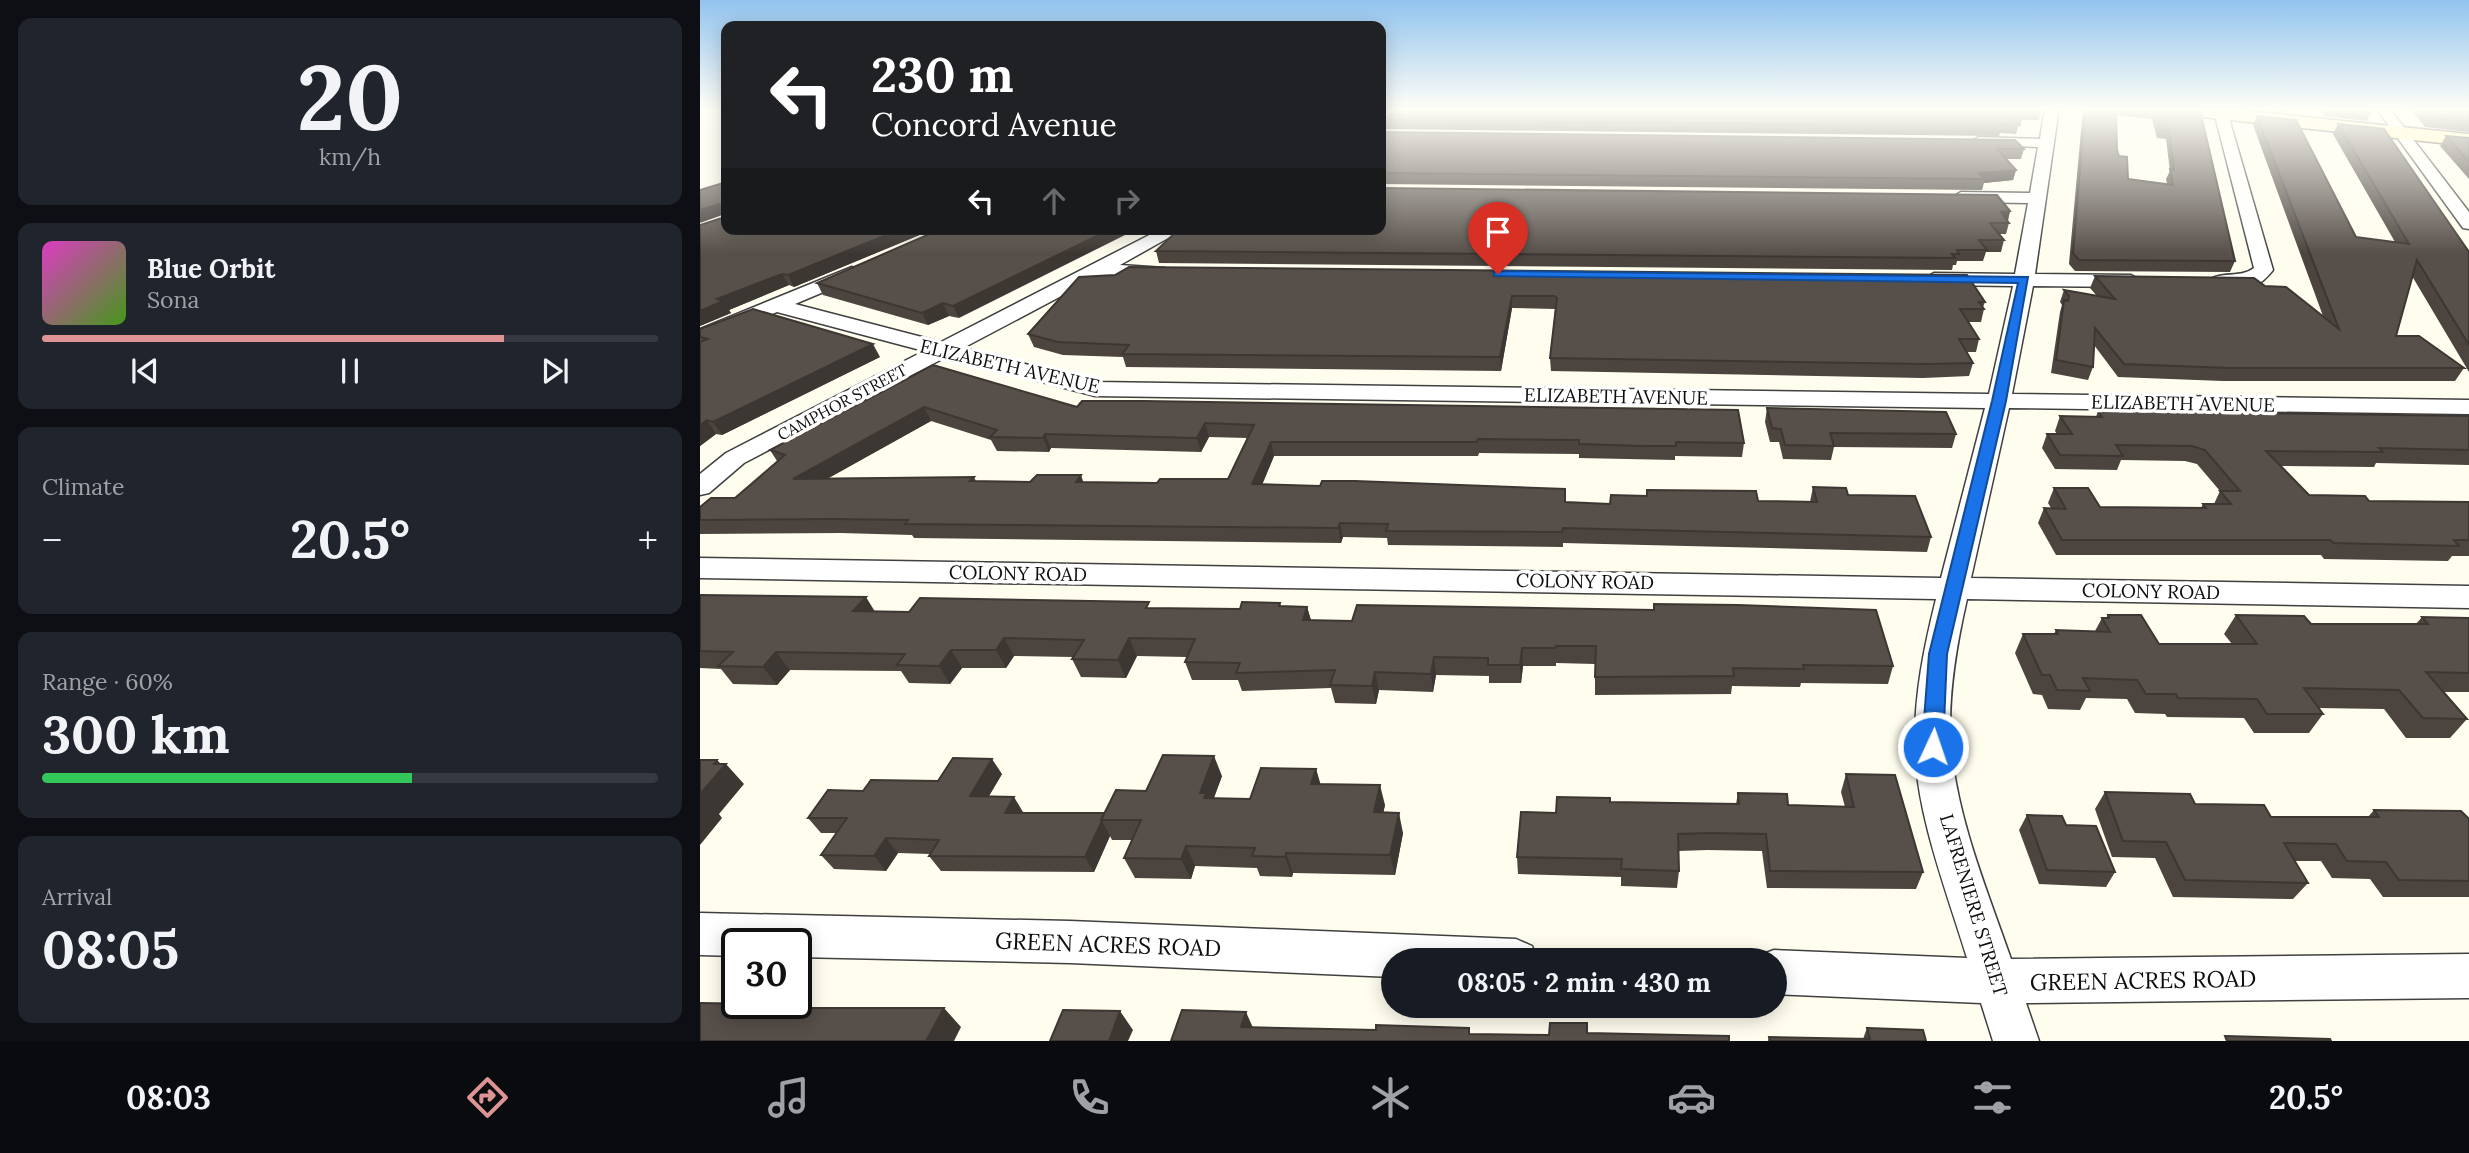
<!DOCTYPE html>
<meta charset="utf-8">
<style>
body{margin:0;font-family:Lora,serif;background:#20242c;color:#f1f3f6;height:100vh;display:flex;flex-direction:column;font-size:26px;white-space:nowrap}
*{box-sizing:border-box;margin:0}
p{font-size:23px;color:#9ea1a6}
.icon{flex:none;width:38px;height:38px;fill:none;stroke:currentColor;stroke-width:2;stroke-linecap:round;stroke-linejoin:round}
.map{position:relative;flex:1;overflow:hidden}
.side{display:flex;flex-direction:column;gap:18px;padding:18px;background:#0d0f14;width:700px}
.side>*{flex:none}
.top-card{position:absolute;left:21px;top:21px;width:665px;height:214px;border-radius:14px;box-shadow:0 4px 18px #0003;background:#202124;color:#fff;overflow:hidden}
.speed{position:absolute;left:21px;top:928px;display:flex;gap:14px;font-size:35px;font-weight:700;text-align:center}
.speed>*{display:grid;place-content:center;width:91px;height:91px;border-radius:50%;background:#171b24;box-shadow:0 4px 18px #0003;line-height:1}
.speed .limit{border:4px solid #111;border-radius:10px;background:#fff;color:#111}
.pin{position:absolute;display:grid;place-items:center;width:60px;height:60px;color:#fff;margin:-72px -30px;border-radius:50% 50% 50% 0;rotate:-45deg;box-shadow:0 0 7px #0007}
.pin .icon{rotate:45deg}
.me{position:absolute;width:77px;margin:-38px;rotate:3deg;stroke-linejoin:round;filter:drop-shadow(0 0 5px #0008)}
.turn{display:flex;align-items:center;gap:24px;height:147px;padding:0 35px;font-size:32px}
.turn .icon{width:91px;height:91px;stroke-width:2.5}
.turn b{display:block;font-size:49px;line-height:60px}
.lanes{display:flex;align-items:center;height:66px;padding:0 35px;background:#0003;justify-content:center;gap:35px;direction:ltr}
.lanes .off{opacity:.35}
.big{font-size:52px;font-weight:800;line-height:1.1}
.side .tile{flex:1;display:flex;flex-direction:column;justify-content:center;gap:10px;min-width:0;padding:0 24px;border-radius:14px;background:#20242c}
.side .dial{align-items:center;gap:0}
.dial b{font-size:91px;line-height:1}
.song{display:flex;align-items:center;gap:21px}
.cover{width:84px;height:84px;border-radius:10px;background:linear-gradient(135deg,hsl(310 70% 55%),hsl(100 70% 35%))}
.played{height:7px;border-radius:4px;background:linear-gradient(90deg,#de9494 75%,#363941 75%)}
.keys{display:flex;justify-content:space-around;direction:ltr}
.heat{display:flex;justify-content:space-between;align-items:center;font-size:38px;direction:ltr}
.charge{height:10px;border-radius:5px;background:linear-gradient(90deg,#34c759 60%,#363941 0)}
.trip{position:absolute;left:681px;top:948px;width:406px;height:70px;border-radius:35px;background:#171b24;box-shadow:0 4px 18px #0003;font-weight:800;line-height:70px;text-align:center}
.menu{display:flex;height:112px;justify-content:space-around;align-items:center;background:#090b0e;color:#9ea1a6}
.menu .icon{width:49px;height:49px}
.menu .on{color:#de9494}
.menu b{font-size:32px;color:#f1f3f6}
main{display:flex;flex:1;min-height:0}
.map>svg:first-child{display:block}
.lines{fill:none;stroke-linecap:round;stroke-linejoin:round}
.street-casing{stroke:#404040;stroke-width:3}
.secondary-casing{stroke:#2f2f2f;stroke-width:3}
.street{fill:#fff;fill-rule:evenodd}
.secondary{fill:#fffba9;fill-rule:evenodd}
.wall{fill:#4b443f;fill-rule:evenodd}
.shaded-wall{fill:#3d3733}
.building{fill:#574f49;stroke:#3d3733;stroke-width:2;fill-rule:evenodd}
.route{fill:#1a73e8;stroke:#114b97;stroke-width:2}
.labels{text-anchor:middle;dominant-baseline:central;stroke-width:7;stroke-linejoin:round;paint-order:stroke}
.far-street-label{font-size:16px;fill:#0d0d0d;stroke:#fff}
.street-label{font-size:19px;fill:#0d0d0d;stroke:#fff}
.near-street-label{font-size:23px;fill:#0d0d0d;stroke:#fff}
</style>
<main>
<section class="side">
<div class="tile dial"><b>20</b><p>km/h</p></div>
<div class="tile">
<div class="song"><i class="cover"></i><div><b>Blue Orbit</b><p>Sona</p></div></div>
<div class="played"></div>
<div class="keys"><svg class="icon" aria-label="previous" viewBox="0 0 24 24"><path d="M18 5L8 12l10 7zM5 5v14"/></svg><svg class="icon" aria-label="pause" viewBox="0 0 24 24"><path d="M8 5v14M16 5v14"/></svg><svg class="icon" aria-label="next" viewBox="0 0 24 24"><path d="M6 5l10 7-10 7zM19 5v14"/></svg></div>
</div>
<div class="tile"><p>Climate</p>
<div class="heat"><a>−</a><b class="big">20.5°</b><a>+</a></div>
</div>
<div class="tile"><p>Range · 60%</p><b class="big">300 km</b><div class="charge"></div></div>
<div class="tile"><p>Arrival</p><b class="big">08:05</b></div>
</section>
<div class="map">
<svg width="1769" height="1041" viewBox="0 0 1769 1041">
<rect width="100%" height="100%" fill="#fffdee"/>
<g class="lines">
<g class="street-casing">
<g id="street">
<path d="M1345,108H1359L1335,274L1431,275L1441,281L1431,287L1333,286L1312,394L1769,400V414L1309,408L1271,578L1769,586V608L1267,599C1256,647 1247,699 1251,748C1258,821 1287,890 1311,959L1769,954V998L1326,1003L1339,1041H1293L1281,1003L1074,994V961H1057L1058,956L1074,950L1267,958C1247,892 1216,814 1215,746C1214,696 1224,647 1236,599L0,578V558L1241,578L1285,408L395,396L246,357L44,463L9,493L0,495V474L26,453L224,351L77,312L0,343V329L152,267L162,273L159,277L95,304L241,342L461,229H484L420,265L465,268L468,272L465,276H399L263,348L395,382L1289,394L1313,286L1234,285L1224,279L1234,273L1315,274L1328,203L1261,202L1253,197L1261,192L1330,193L1338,147L1279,145L1272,141L1279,137L1340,139Z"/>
<path d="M1513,108H1526L1573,270C1569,275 1563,282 1556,285C1546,290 1515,291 1507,282C1519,270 1540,279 1554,268Z"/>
<polygon points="1676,108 1689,108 1769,212 1769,229 1763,228"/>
<polygon points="0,913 370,921 816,939 832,946 838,961 693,961 693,977 370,963 96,957 96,943 37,943 37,956 0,955"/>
</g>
</g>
<g class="secondary-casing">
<polygon id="secondary" points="1456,108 1520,108 1769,134 1769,146 1465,113"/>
</g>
<use href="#street" class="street"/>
<use href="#secondary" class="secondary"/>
</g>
<g class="wall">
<path d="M1383,108H1481L1535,261L1530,272L1375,271L1369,264ZM1416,115L1452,119L1457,138L1466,139L1470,171L1466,179L1467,184L1428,179L1417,150Z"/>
<polygon points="1549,108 1587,108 1586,112"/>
<polygon points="1619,108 1666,108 1670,114 1667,121 1624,116"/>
<polygon points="1710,108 1769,108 1769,132 1725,127"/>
<polygon points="1341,111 1339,120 1322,120 1320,127 1318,127 1316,134 1300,133 1299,136 682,129 681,120"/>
<polygon points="1557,116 1656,237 1695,242 1633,134 1638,124 1769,252 1769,372 1712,276 1696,336 1764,368 1755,381 1523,381 1418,377 1394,345 1393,367 1388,380 1351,373 1360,312 1362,305 1360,302 1364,290 1397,296 1390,288 1395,276 1565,286 1623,316 1553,125"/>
<polygon points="681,132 1324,149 1321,159 1306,159 1316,170 1313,180 1284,183 1282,190 681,184"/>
<polygon points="1746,136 1769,138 1769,179 1740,146"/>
<polygon points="0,190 234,229 94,287 89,285 29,310 31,313 0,326 22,216"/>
<polygon points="1310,211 1308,221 1309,223 1306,234 1299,234 1304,240 1301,252 1286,252 1283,261 1257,261 1256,265 1253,265 1252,270 459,263 456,251"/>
<polygon points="241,229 259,318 249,316 228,325 123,295 117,283"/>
<polygon points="379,277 1285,302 1283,307 1284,309 1281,322 1268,322 1279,339 1276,352 1266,352 1273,363 1269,376 1223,378 851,371 850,358 855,309 812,308 801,371 426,367 423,357 363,355 334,347 328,334"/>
<polygon points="0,329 180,357 22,435 16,434 0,446"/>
<path d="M233,365L377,407L1044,443L1042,457L975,456V460L879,458V454L779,453L778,456H574L562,485L866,502L910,504L947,496V490L1058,501L1110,502L1113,487L1148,495L1231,537L1227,552L863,543V547L688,545L687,538L643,537L641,543L214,538L212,535L141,533L0,534V507L35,498L77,461L70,450ZM231,421L291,440L297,451L349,452L351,448L501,452L509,437L547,438L528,479L457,483L276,481L274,477L128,478Z"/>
<polygon points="1067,408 1256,434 1252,448 1134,447 1131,460 1083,459 1079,442 1070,442 1065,422"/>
<polygon points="1398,411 1769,416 1769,465 1676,463 1674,467 1580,466 1609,495 1669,501 1769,502 1769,556 1752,556 1748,561 1624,559 1621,555 1356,555 1338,523 1344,508 1351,508 1348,503 1354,488 1400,507 1501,508 1503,504 1514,504 1520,491 1497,464 1485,461 1421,460 1417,470 1355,469 1342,448 1347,434 1357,434 1355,431 1360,416 1396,417"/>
<polygon points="0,595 176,612 451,608 540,609 580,603 581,606 607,607 611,620 652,621 954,610 954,604 1193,666 1188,684 1101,683 1100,687 1032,686 1031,694 895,695 895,664 856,663 856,666 823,666 821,683 789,683 789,676 736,675 733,692 679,690 676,704 635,703 631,688 542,691 538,680 492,680 485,662 487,657 437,656 426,678 381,677 372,659 373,657 314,656 306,668 262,668 250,684 209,683 201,671 90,670 77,685 33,684 21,669 0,668"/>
<polygon points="1408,615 1459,644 1532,644 1524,634 1536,615 1611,624 1716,624 1722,617 1769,618 1769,692 1743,692 1767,719 1750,738 1706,738 1684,709 1618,708 1623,714 1609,733 1554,733 1544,718 1467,717 1465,714 1435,713 1427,699 1386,698 1380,710 1348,709 1342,695 1333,694 1315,653 1323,634 1354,634 1356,630 1395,631 1402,618 1406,618"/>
<polygon points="616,769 620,784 685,805 683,813 703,833 695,875 593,873 592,877 560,876 557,868 495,866 491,879 435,878 424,858 432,840 412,840 410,836 394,872 241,871 229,856 230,854 198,853 186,871 134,869 121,855 136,833 121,833 108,818 163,791 302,774 289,796 323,812 323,813 404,813 446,791 522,776 514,798 550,799"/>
<polygon points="1146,774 1223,872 1216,889 1067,888 1062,851 1008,850 978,851 979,871 977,888 921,886 921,877 818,874 817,857 856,813 910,802 1036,804 1038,793 1088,805 1145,807 1141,792"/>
<polygon points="1405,792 1495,804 1571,817 1668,817 1674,810 1769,819 1769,897 1683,897 1670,879 1632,878 1621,861 1594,861 1608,883 1593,899 1473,897 1455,858 1412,857 1395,809"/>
<polygon points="1327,815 1366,825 1415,872 1406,887 1339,884 1319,830"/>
<polygon points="1167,1028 1226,1041 1068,1041 1069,1037 1163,1039"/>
</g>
<g class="shaded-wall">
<polygon points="681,108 694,108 681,117"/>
<polygon points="1316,170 1313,180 1284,183 1284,179 1279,173"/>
<polygon points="19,204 25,214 0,223 0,210"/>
<polygon points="1310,211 1307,222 1301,212"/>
<polygon points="201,229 234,229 94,287 88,275"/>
<polygon points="411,229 437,229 259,318 253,306"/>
<polygon points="82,274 89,285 29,310 31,313 0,326 0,311 17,299"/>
<polygon points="812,296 812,308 801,371 800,357"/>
<polygon points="243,303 249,316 228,325 222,313"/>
<polygon points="173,344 180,357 22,435 13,422"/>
<polygon points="224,407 231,421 102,493 93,479"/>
<polygon points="7,420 16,434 0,446 0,425"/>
<polygon points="505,423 509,437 501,452 497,438"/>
<polygon points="345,434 351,448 349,452 343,438"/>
<polygon points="571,442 574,456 556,499 552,484"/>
<polygon points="381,475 386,490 376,482"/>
<polygon points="640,523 643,537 641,543 638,528"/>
<polygon points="166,597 177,615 153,611"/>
<polygon points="607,607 612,624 603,620"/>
<polygon points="304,638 314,656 306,668 296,650"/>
<polygon points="429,638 437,656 426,678 418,660"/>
<polygon points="822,648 823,666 821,683 820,665"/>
<polygon points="251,650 262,668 250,684 239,666"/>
<polygon points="76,652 90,670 77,685 63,667"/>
<polygon points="734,657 736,675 733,692 731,674"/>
<polygon points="675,672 679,690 676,704 672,686"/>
<polygon points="514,756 522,776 511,805 500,793"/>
<polygon points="292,759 302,774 280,811 270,796"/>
<polygon points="17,760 24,767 26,764 44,784 19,814 22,818 0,845 0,794 14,764"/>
<polygon points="616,769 622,789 611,784"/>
<polygon points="680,785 685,805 679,833 674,812"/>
<polygon points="314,797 323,812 315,828 305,813"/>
<polygon points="699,813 703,833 695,875 690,855"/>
<polygon points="402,821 410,836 394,872 385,857"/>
<polygon points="186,838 198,853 186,871 174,856"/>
<polygon points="486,846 495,866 491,879 481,859"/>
<polygon points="586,853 593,873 592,877 585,857"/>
<polygon points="244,1008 261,1027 254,1041 226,1041"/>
<polygon points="420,1011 433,1030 428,1041 409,1041"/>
<polygon points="546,1012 554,1030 541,1027"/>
</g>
<g class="building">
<polygon points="701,108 1339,108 1341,111 1316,111 1323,118 1312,117 1319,124 1299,124 1301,126 681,120"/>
<polygon points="1385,108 1416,108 1417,150 1419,156 1427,157 1428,179 1473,185 1470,169 1474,170 1469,130 1461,129 1455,110 1435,108 1481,108 1500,110 1535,261 1379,260 1373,253"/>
<polygon points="1626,108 1666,108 1670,114 1627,110"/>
<polygon points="1722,108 1769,108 1769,122 1730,118"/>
<polygon points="1557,116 1596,120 1656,237 1709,244 1638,124 1684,129 1769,252 1769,345 1717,260 1696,336 1719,336 1764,368 1530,368 1424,364 1395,328 1393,367 1356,360 1364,300 1368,301 1369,296 1364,290 1415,299 1395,276 1554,278 1565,286 1586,287 1639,329"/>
<polygon points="681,132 1315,140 1324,149 1297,149 1316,170 1279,173 1284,179 681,173"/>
<polygon points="1746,136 1769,138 1769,162"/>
<polygon points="26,182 26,229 201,229 88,275 82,274 17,299 23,301 0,311 0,225 22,218 22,206 19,204 0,210 0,190"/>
<polygon points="681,188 1297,195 1310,211 1301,212 1309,223 1290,223 1304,240 1279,240 1287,250 1257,250 1259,254 1252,254 1255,258 456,251 479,229 681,229"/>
<polygon points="241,229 411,229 253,306 243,303 222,313 117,283"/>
<polygon points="429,267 1267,275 1285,302 1279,302 1284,309 1260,309 1279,339 1259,339 1273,363 1226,364 850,358 857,298 854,296 812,296 800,357 422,354 429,345 358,342 328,334 379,277 415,275"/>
<polygon points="53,309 173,344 13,422 7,420 0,425 0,342 8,339 0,337 0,329"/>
<path d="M233,365L377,407L382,401H444L1038,410L1044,443L976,442V446H944L879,444V440L778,439L777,442H571L552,484L620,486L622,481H655L865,489V502L910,504L911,495L947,496V490L1056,491L1058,501L1117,502L1113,487L1146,488L1148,495L1215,496L1231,537L863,528L862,532L686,531L688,524L640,523L638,528L205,524L208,520L132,519L0,520V507L11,498H35L85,455L70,450ZM224,407L297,430L290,437L343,438L345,434L497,438L505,423L554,425L528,479H460L457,483L376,482L381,475H337L330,482L270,481L274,477L93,479Z"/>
<polygon points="1067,408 1246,412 1256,434 1130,433 1134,446 1085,445 1081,429 1072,428"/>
<polygon points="1398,411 1769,416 1769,450 1679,448 1683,452 1566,451 1609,495 1665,496 1669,501 1769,502 1769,540 1754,540 1759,546 1634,543 1630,540 1362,540 1344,508 1366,509 1354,488 1388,488 1400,507 1506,508 1503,504 1531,504 1520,491 1540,491 1505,450 1492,446 1416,445 1423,456 1360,455 1347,434 1372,434 1360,416 1402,417"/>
<polygon points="0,595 166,597 153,611 209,612 220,598 449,602 446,608 540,609 542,602 580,603 579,606 607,607 603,620 652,621 657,605 954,610 954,604 1038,605 1176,610 1193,666 1103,665 1104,669 1033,668 1034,676 895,677 896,646 856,646 855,648 822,648 820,665 788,665 788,658 734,657 731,674 675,672 672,686 630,685 635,670 536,673 540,663 485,662 495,639 429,638 418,660 372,659 384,640 304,638 296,650 251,650 239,666 197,665 205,654 76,652 63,667 18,666 33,652 0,651"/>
<polygon points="1408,615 1441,615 1459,644 1557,644 1536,615 1604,616 1611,624 1728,624 1722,617 1769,618 1769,673 1726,672 1767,719 1723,718 1699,690 1604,688 1623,714 1567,714 1557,699 1478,698 1476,694 1446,694 1437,680 1383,678 1390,691 1357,690 1350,675 1342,675 1323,634 1358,634 1356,630 1410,632 1402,618 1409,618"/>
<polygon points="463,755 514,756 500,793 506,793 504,798 550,799 561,768 616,769 611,784 680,785 674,812 699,813 690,855 586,853 585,857 552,856 555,848 486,846 481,859 424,858 441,820 401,820 416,790 446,791"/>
<polygon points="253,758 292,759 270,796 314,797 305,813 404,813 401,820 402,821 385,857 229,856 239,840 186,838 174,856 121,855 147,818 108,818 128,790 163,791 171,780 238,781"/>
<polygon points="0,760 17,760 14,764 26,764 0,794"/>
<polygon points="1146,774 1195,775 1223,872 1070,871 1066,834 1011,833 978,834 979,871 921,869 922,859 817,857 821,812 856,813 857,797 910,798 910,802 1039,804 1038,793 1087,794 1088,805 1154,807"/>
<polygon points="1405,792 1490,794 1495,804 1564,805 1571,817 1679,817 1674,810 1761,811 1769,819 1769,881 1699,880 1686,862 1647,861 1636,844 1584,843 1608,883 1485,880 1466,842 1423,841"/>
<polygon points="1327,815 1362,816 1366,825 1396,826 1415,872 1347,870"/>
<polygon points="0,1003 58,1004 56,1008 244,1008 226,1041 0,1041"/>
<polygon points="363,1010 420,1011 409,1041 350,1041"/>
<polygon points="482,1010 546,1012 541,1027 676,1030 676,1025 769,1028 769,1034 849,1035 850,1023 887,1023 887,1033 1029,1036 1029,1041 471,1041"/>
<polygon points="1167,1028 1223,1030 1226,1041 1070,1041 1069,1037 1170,1039"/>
<polygon points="1525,1036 1630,1039 1631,1041 1527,1041"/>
</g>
<linearGradient id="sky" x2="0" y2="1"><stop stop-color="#91c3ef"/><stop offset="0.43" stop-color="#fffef7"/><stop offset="1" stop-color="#fffef7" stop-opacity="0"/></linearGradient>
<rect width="1769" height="254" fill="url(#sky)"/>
<polygon class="route" points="798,271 1328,277 1306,401 1247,654 1243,747 1240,752 1225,752 1222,747 1229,654 1292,401 1318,283 794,276 794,272"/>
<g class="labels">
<g class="far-street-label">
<text transform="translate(142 402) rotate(-28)">CAMPHOR STREET</text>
</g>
<g class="street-label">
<text transform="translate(310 366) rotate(13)">ELIZABETH AVENUE</text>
<text transform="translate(916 396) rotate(1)">ELIZABETH AVENUE</text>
<text transform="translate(1483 403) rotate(1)">ELIZABETH AVENUE</text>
<text transform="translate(318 573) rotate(1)">COLONY ROAD</text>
<text transform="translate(885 581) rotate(1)">COLONY ROAD</text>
<text transform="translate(1451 591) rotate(1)">COLONY ROAD</text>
<text transform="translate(1274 905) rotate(73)">LAFRENIERE STREET</text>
</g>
<g class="near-street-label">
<text transform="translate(408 944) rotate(2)">GREEN ACRES ROAD</text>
<text transform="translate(1443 980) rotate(-1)">GREEN ACRES ROAD</text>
</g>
</g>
</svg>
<div class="speed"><div class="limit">30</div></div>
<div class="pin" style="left:798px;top:274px;background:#d93025"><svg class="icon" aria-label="arrive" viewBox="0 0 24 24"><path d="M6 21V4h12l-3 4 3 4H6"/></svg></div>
<svg class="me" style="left:1233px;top:747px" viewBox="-20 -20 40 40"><circle r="17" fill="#1a73e8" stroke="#fff" stroke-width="3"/><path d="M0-11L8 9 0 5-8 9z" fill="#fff"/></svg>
<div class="trip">08:05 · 2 min · 430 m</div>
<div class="top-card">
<div class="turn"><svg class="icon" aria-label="left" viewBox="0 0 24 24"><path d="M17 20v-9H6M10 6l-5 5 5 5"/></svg><div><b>230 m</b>Concord Avenue</div></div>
<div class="lanes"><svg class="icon" aria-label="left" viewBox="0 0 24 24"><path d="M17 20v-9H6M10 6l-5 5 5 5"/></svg><svg class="icon off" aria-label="ahead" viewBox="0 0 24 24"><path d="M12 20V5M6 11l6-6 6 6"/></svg><svg class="icon off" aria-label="right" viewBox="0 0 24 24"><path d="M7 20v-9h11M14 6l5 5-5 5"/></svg></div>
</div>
</div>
</main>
<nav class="menu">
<b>08:03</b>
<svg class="icon on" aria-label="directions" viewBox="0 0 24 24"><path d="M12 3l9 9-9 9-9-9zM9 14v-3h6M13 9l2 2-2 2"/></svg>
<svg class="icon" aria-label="music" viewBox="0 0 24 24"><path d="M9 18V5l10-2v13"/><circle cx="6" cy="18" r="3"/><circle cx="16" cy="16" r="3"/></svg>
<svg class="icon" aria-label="phone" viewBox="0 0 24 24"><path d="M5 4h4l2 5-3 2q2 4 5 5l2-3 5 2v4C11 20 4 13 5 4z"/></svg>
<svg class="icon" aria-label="climate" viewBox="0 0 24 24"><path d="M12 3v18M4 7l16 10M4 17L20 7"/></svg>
<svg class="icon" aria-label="car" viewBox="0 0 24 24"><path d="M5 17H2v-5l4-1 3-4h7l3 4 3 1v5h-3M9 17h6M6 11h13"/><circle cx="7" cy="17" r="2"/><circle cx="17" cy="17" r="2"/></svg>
<svg class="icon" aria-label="filters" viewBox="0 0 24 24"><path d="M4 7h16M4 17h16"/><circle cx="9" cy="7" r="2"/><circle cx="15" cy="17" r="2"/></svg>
<b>20.5°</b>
</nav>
